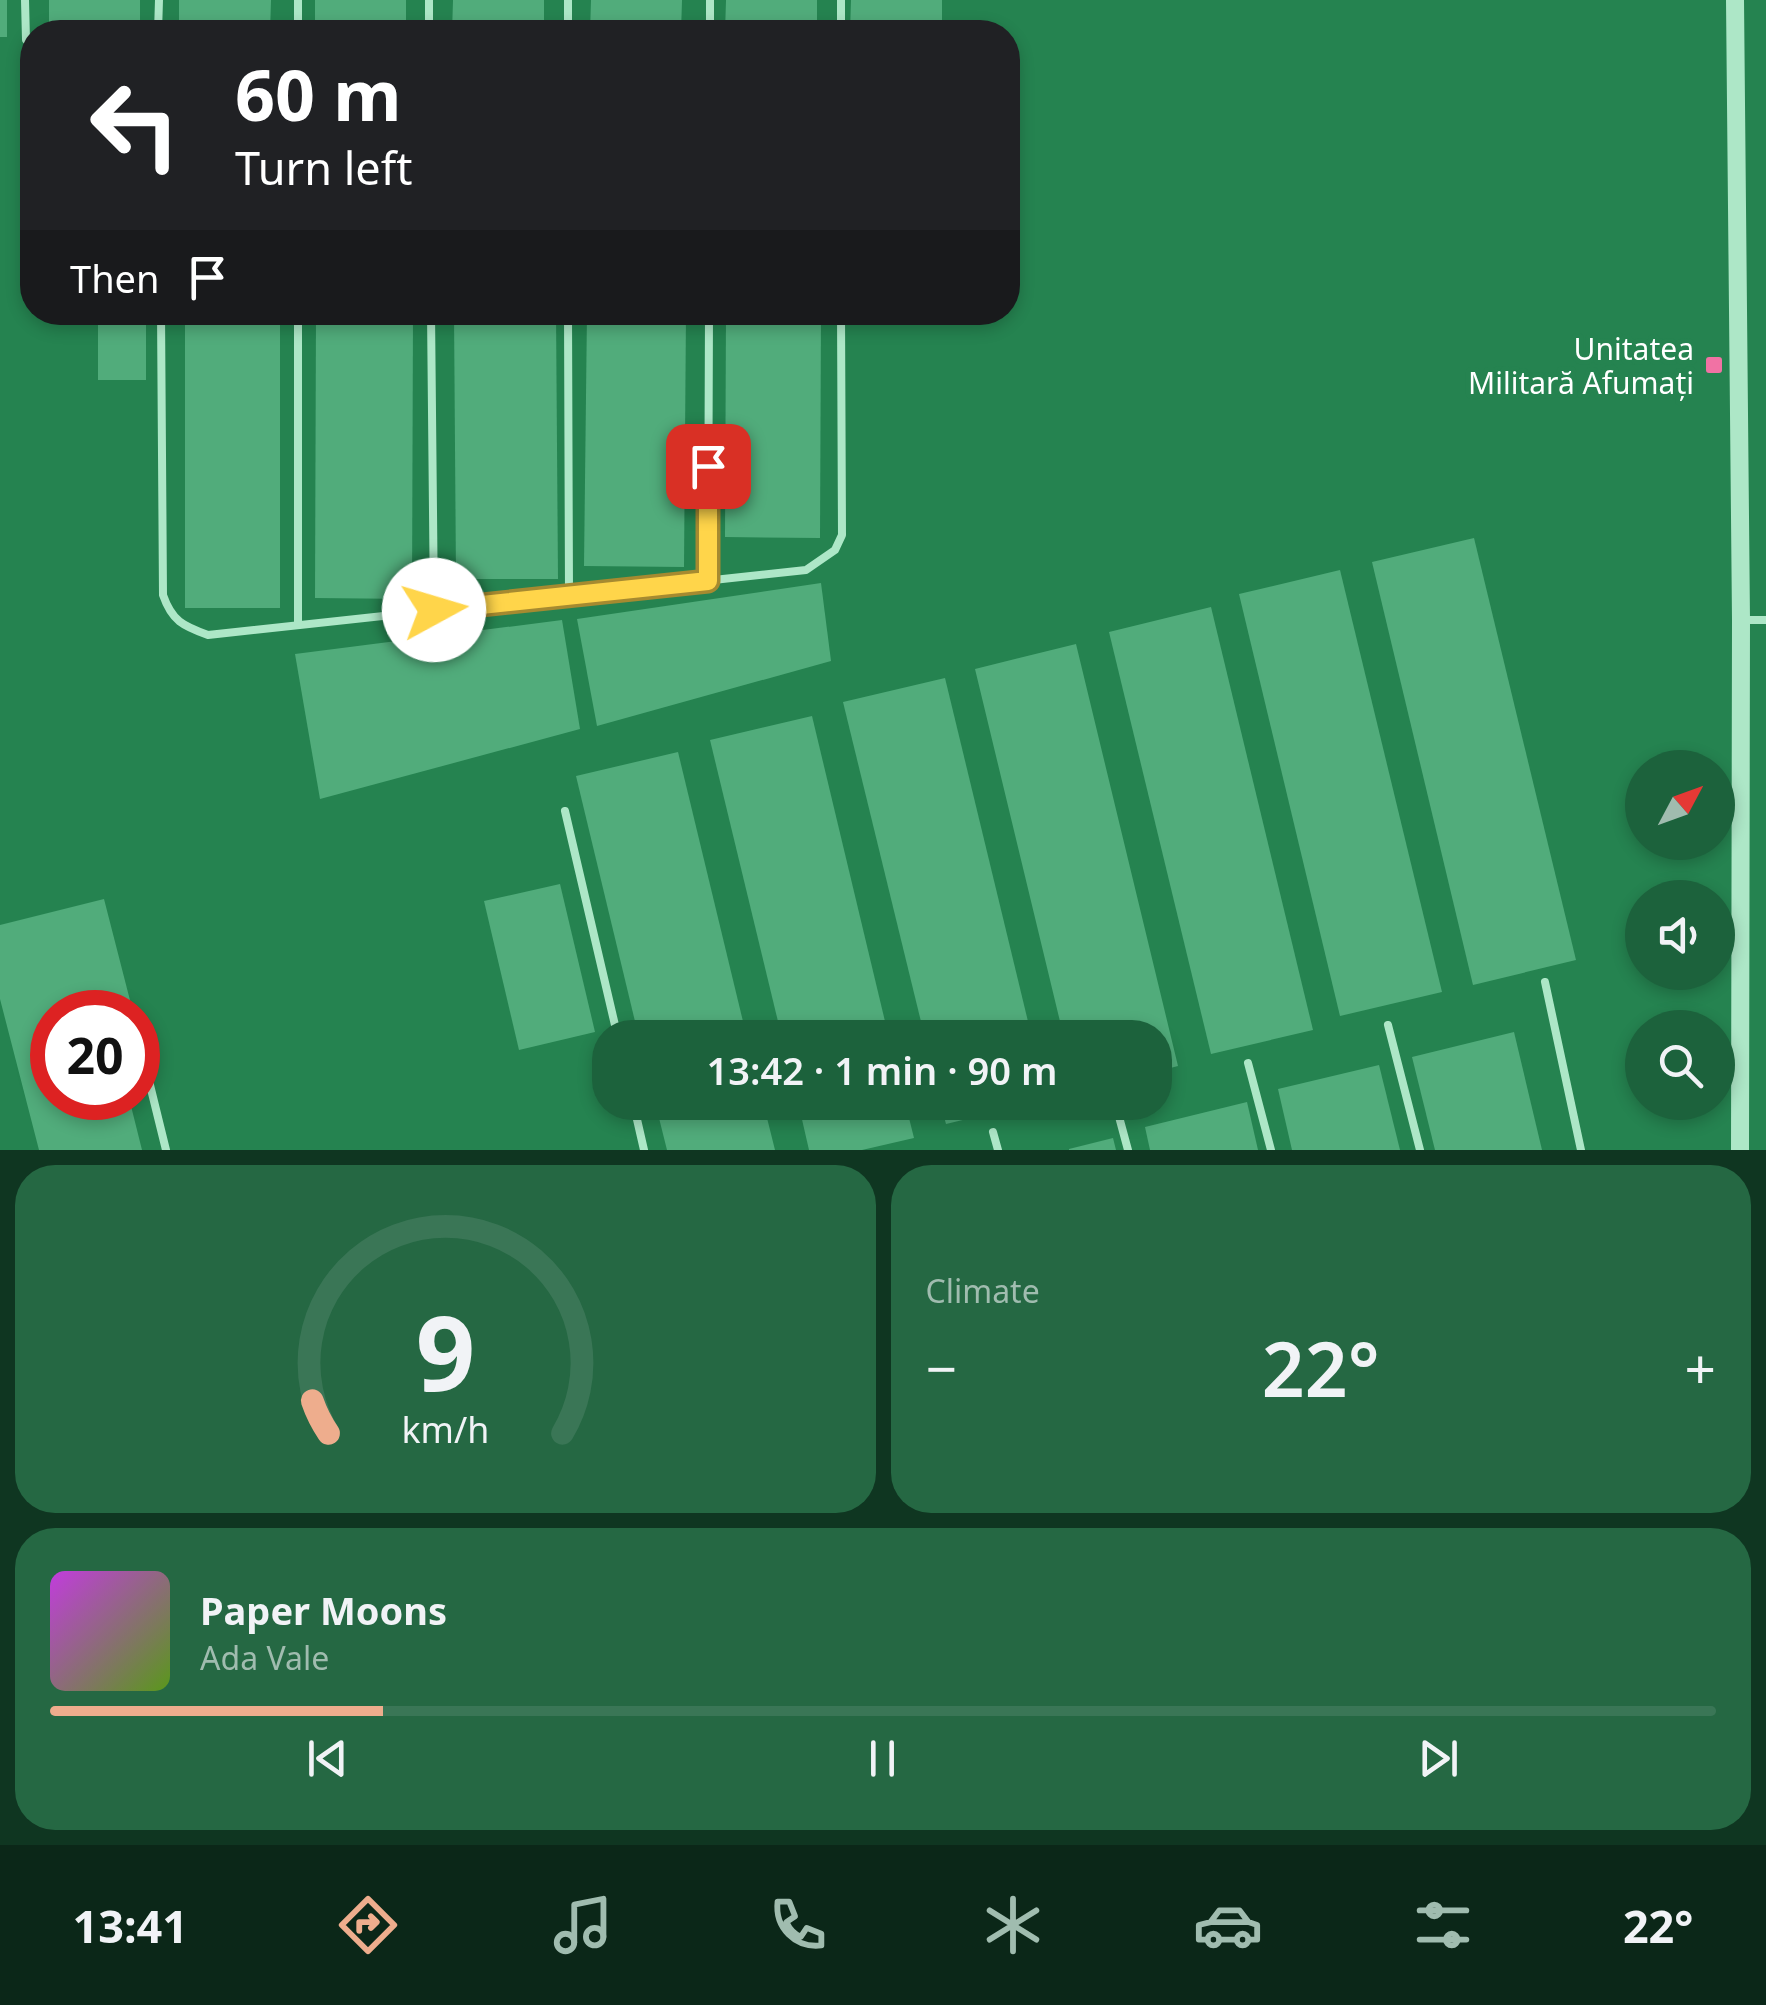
<!DOCTYPE html>
<meta charset="utf-8">
<style>
body{margin:0;font-family:"Noto Sans",sans-serif;background:#256843;color:#f1f3f6;height:100vh;display:flex;flex-direction:column;font-size:38px;white-space:nowrap}
*{box-sizing:border-box;margin:0}
p{font-size:32px;color:#a0bcaf}
.icon{flex:none;width:55px;height:55px;fill:none;stroke:currentColor;stroke-width:2;stroke-linecap:round;stroke-linejoin:round}
.map{position:relative;height:1150px;overflow:hidden}
.side{display:flex;flex-direction:column;gap:15px;padding:15px;background:#0f3621;flex:1}
.side>*{flex:none}
.top-card{position:absolute;left:20px;top:20px;width:1000px;height:305px;border-radius:40px;box-shadow:0 5px 15px #0003;background:#202124;color:#fff;overflow:hidden}
.needle{width:65px;rotate:49deg}
.fabs{position:absolute;left:1625px;top:750px;display:grid;gap:20px}
.fabs a{display:grid;place-items:center;width:110px;height:110px;border-radius:50%;background:#1c623c;box-shadow:0 5px 15px #0003;font-size:50px}
.speed{position:absolute;left:30px;top:990px;display:flex;gap:20px;font-size:50px;font-weight:700;text-align:center}
.speed>*{display:grid;place-content:center;width:130px;height:130px;border-radius:50%;background:#1c623c;box-shadow:0 5px 15px #0003;line-height:1}
.speed .limit{border:15px solid #d22;background:#fff;color:#111}
.pin{position:absolute;display:grid;place-items:center;width:85px;height:85px;color:#fff;margin:-42px;border-radius:20px;box-shadow:0 5px 15px #0006}
.me{position:absolute;width:110px;margin:-55px;rotate:84deg;stroke-linejoin:round;filter:drop-shadow(0 0 8px #0008)}
.turn{display:flex;align-items:center;gap:35px;height:210px;padding:0 50px;font-size:45px}
.turn .icon{width:130px;height:130px;stroke-width:2.5}
.turn b{display:block;font-size:70px;line-height:85px}
.then{display:flex;align-items:center;height:95px;padding:0 50px;background:#0003;gap:20px;font-size:38px}
.big{font-size:75px;font-weight:600;line-height:1.1}
.side .card{flex:1;display:flex;flex-direction:column;justify-content:center;gap:15px;min-width:0;padding:0 35px;border-radius:40px;background:#256843}
.side .dial{align-items:center;gap:0}
.dial svg{height:260px;overflow:visible;fill:none;stroke:#3a7656;stroke-width:7;stroke-linecap:round;text-anchor:middle}
.dial text{fill:#f1f3f6;stroke:none}
.song{display:flex;align-items:center;gap:30px}
.cover{width:120px;height:120px;border-radius:15px;background:linear-gradient(135deg,hsl(290 70% 55%),hsl(90 70% 35%))}
.played{height:10px;border-radius:5px;background:linear-gradient(90deg,#eead8d 20%,#3a7656 20%)}
.keys{display:flex;justify-content:space-around;direction:ltr}
.heat{display:flex;justify-content:space-between;align-items:center;font-size:55px;direction:ltr}
.side .tiles{flex:1;display:grid;gap:15px;grid-template-columns:1fr 1fr}
.card:last-child{grid-column:span 2}
.trip{position:absolute;left:592px;top:1020px;width:580px;height:100px;border-radius:40px;background:#1c623c;box-shadow:0 5px 15px #0003;font-weight:600;line-height:100px;text-align:center}
.tabs{display:flex;height:160px;justify-content:space-around;align-items:center;background:#0b2718;color:#a0bcaf}
.tabs .icon{width:70px;height:70px}
.tabs .on{color:#eead8d}
.tabs b{font-size:45px;color:#f1f3f6}
.map>svg:first-child{display:block}
.building{fill:#51ac7b}
.lines{fill:none;stroke-linecap:round;stroke-linejoin:round}
.service{stroke:#ade7c7;stroke-width:8}
.tertiary{stroke:#ade7c7;stroke-width:18}
.route-casing{stroke:#a68a30;stroke-width:25}
.route{stroke:#ffd54a;stroke-width:18}
.poi-dot{fill:#f172a4;stroke:#258350;stroke-width:4}
.labels{text-anchor:middle;dominant-baseline:central;stroke-width:10;stroke-linejoin:round;paint-order:stroke}
.poi-label{font-size:30px;fill:#fff;stroke:#258350;text-anchor:end}
</style>
<div class="map">
<svg width="1766" height="1150" viewBox="0 0 1766 1150">
<rect width="100%" height="100%" fill="#258350"/>
<g class="building">
<rect x="0" y="0" width="7" height="37"/>
<rect x="49" y="0" width="91" height="32"/>
<polygon points="179,0 271,0 270,32 179,32"/>
<rect x="315" y="0" width="91" height="32"/>
<polygon points="453,0 544,0 544,32 452,32"/>
<polygon points="591,0 682,0 681,32 590,32"/>
<polygon points="726,0 817,0 817,32 725,32"/>
<polygon points="851,0 942,0 942,32 850,32"/>
<rect x="98" y="312" width="48" height="68"/>
<rect x="185" y="312" width="95" height="296"/>
<polygon points="316,312 413,312 412,599 315,598"/>
<polygon points="454,312 556,312 558,579 456,579"/>
<polygon points="587,312 686,312 684,567 584,566"/>
<polygon points="726,312 821,312 820,538 725,537"/>
<polygon points="1474,538 1576,960 1473,985 1372,562"/>
<polygon points="1340,570 1442,992 1340,1016 1239,594"/>
<polygon points="821,583 831,661 597,726 577,619"/>
<polygon points="1211,607 1313,1030 1211,1054 1109,632"/>
<polygon points="562,620 580,729 320,799 295,654"/>
<polygon points="1076,644 1178,1066 1155,1072 1155,1038 1064,1038 975,669"/>
<polygon points="945,678 1032,1038 925,1038 843,702"/>
<polygon points="812,716 889,1038 782,1038 710,740"/>
<polygon points="678,752 747,1038 639,1038 576,776"/>
<polygon points="560,884 595,1032 519,1050 484,901"/>
<polygon points="104,899 133,1012 52,1012 52,1098 129,1098 142,1150 39,1150 0,999 0,925"/>
<polygon points="1514,1032 1542,1150 1435,1150 1412,1057"/>
<polygon points="1379,1065 1400,1150 1292,1150 1278,1089"/>
<polygon points="655,1102 763,1102 775,1150 667,1150"/>
<polygon points="798,1102 905,1102 914,1138 862,1150 809,1150"/>
<polygon points="940,1102 1030,1102 1030,1104 946,1124"/>
<polygon points="1247,1102 1258,1150 1150,1150 1145,1127"/>
<polygon points="1113,1138 1116,1150 1069,1150 1069,1149"/>
</g>
<g class="lines">
<g class="service">
<polyline points="25,0 26,40 32,46"/>
<polyline points="710,0 710,32"/>
<polyline points="841,0 841,32"/>
<polyline points="158,32 159,0"/>
<polyline points="298,32 298,0"/>
<polyline points="429,32 429,0"/>
<polyline points="568,32 568,0"/>
<path d="M161,312L163,595C172,621 183,626 208,635L806,570L835,550L842,535L841,312"/>
<polyline points="298,312 298,625"/>
<polyline points="431,312 434,611"/>
<polyline points="568,312 569,596"/>
<polyline points="708,581 709,312"/>
<polyline points="1741,620 1766,620"/>
<polyline points="565,811 618,1038"/>
<polyline points="1545,982 1581,1150"/>
<polyline points="1388,1025 1420,1150"/>
<polyline points="1248,1063 1271,1150"/>
<polyline points="149,1081 166,1150"/>
<polyline points="633,1102 644,1150"/>
<polyline points="1115,1102 1128,1150"/>
<polyline points="993,1132 998,1150"/>
</g>
<polyline class="tertiary" points="1735,0 1741,620 1740,1150"/>
</g>
<g class="lines">
<g class="route-casing">
<polyline id="route" points="434,610 708,581 708,466"/>
</g>
<use href="#route" class="route"/>
</g>
<rect class="poi-dot" x="1704" y="355" width="20" height="20" rx="5"/>
<g class="labels">
<g class="poi-label">
<text x="1694" y="348">Unitatea<tspan x="1694" dy="34">Militară Afumați</tspan></text>
</g>
</g>
</svg>
<div class="fabs">
<a><svg class="needle" viewBox="-14 -14 28 28"><path d="M0-13l5 13h-10z" fill="#e53935"/><path d="M0 13l5-13h-10z" fill="#a0bcaf"/></svg></a>
<a><svg class="icon" aria-label="sound" viewBox="0 0 24 24"><path d="M4 9h4l5-4v14l-5-4H4zM17 9q2 3 0 6"/></svg></a>
<a><svg class="icon" aria-label="search" viewBox="0 0 24 24"><circle cx="10" cy="10" r="6"/><path d="M15 15l6 6"/></svg></a>
</div>
<div class="speed"><div class="limit">20</div></div>
<div class="pin" style="left:708px;top:466px;background:#d93025"><svg class="icon" aria-label="arrive" viewBox="0 0 24 24"><path d="M6 21V4h12l-3 4 3 4H6"/></svg></div>
<svg class="me" style="left:434px;top:610px" viewBox="-20 -20 40 40"><circle r="19" fill="#fff"/><path d="M0-13L10 11 0 6-10 11z" fill="#ffd54a"/></svg>
<div class="trip">13:42 · 1 min · 90 m</div>
<div class="top-card">
<div class="turn"><svg class="icon" aria-label="left" viewBox="0 0 24 24"><path d="M17 20v-9H6M10 6l-5 5 5 5"/></svg><div><b>60 m</b>Turn left</div></div>
<div class="then">Then<svg class="icon" aria-label="arrive" viewBox="0 0 24 24"><path d="M6 21V4h12l-3 4 3 4H6"/></svg></div>
</div>
</div>
<section class="side">
<div class="tiles">
<div class="card dial"><svg viewBox="0 0 100 80">
<path d="M14 69A42 42 0 1 1 86 69"/>
<path d="M14 69A42 42 0 0 1 9 59" stroke="#eead8d"/>
<text x="50" y="56" font-size="32" font-weight="700">9</text>
<text x="50" y="72" font-size="11">km/h</text>
</svg></div>
<div class="card"><p>Climate</p>
<div class="heat"><a>−</a><b class="big">22°</b><a>+</a></div>
</div>
<div class="card">
<div class="song"><i class="cover"></i><div><b>Paper Moons</b><p>Ada Vale</p></div></div>
<div class="played"></div>
<div class="keys"><svg class="icon" aria-label="previous" viewBox="0 0 24 24"><path d="M18 5L8 12l10 7zM5 5v14"/></svg><svg class="icon" aria-label="pause" viewBox="0 0 24 24"><path d="M8 5v14M16 5v14"/></svg><svg class="icon" aria-label="next" viewBox="0 0 24 24"><path d="M6 5l10 7-10 7zM19 5v14"/></svg></div>
</div>
</div>
</section>
<nav class="tabs">
<b>13:41</b>
<svg class="icon on" aria-label="directions" viewBox="0 0 24 24"><path d="M12 3l9 9-9 9-9-9zM9 14v-3h6M13 9l2 2-2 2"/></svg>
<svg class="icon" aria-label="music" viewBox="0 0 24 24"><path d="M9 18V5l10-2v13"/><circle cx="6" cy="18" r="3"/><circle cx="16" cy="16" r="3"/></svg>
<svg class="icon" aria-label="phone" viewBox="0 0 24 24"><path d="M5 4h4l2 5-3 2q2 4 5 5l2-3 5 2v4C11 20 4 13 5 4z"/></svg>
<svg class="icon" aria-label="climate" viewBox="0 0 24 24"><path d="M12 3v18M4 7l16 10M4 17L20 7"/></svg>
<svg class="icon" aria-label="car" viewBox="0 0 24 24"><path d="M5 17H2v-5l4-1 3-4h7l3 4 3 1v5h-3M9 17h6M6 11h13"/><circle cx="7" cy="17" r="2"/><circle cx="17" cy="17" r="2"/></svg>
<svg class="icon" aria-label="filters" viewBox="0 0 24 24"><path d="M4 7h16M4 17h16"/><circle cx="9" cy="7" r="2"/><circle cx="15" cy="17" r="2"/></svg>
<b>22°</b>
</nav>
